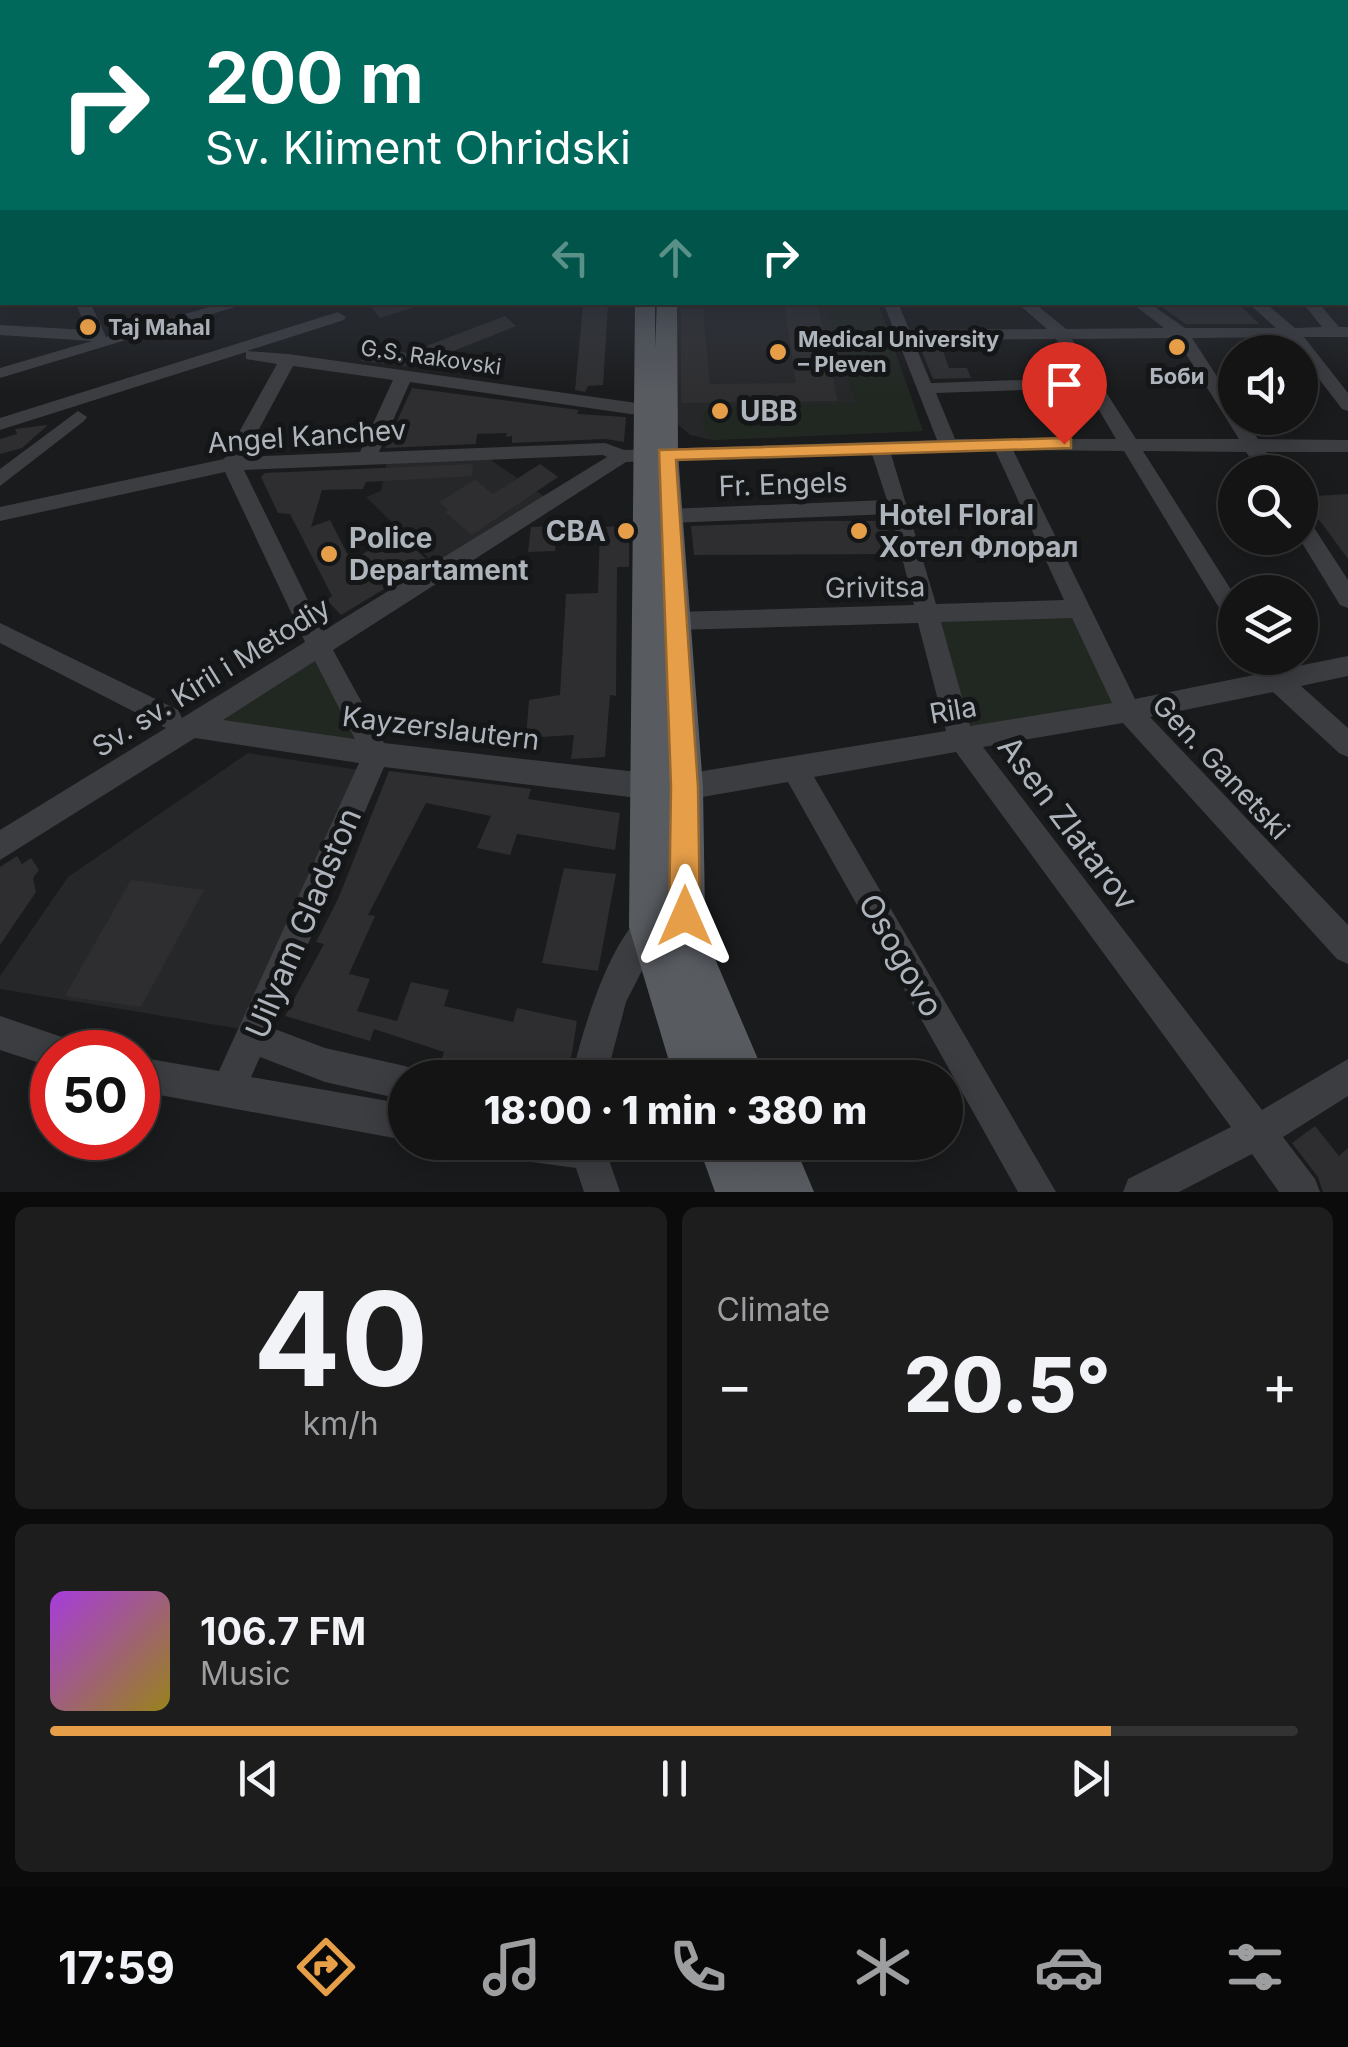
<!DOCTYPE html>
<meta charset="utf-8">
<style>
body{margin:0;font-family:Inter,sans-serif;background:#1d1d1e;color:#f1f3f6;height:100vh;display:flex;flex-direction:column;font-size:38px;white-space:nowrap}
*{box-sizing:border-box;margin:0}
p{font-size:32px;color:#9d9ea0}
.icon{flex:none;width:55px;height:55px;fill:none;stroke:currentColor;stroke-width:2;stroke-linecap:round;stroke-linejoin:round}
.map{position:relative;height:1192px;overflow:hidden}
.panel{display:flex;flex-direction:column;gap:15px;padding:15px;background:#0b0b0c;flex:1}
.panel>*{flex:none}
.hud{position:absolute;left:0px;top:0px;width:1350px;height:305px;box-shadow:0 5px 25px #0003,0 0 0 2px #333334;background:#00695c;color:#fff;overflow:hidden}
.buttons{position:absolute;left:1218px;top:335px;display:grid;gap:20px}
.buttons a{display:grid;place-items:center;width:100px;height:100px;border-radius:50%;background:#141415;box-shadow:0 5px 25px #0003,0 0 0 2px #333334;font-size:50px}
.speed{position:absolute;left:30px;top:1030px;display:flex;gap:20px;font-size:50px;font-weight:700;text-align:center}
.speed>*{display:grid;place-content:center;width:130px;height:130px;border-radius:50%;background:#141415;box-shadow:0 5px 25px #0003,0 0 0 2px #333334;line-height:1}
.speed .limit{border:15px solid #d22;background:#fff;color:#111}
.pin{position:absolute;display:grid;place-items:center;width:85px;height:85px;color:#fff;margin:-102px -42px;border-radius:50% 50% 50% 0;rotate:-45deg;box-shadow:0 0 10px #0007}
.pin .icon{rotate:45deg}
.me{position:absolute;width:110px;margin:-55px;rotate:0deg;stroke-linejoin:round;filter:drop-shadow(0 0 8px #0008)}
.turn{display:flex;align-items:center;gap:35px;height:210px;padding:0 40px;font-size:45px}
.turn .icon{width:130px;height:130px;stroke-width:2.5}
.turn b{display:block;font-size:70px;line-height:85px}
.lanes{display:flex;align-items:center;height:95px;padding:0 40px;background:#0003;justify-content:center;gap:50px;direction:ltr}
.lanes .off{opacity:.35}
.big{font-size:75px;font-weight:800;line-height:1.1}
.panel .widget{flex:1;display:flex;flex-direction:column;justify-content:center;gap:15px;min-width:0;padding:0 35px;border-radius:15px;background:#1d1d1e}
.panel .dial{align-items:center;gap:0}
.dial b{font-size:130px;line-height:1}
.song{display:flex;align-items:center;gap:30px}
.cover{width:120px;height:120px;border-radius:15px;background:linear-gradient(135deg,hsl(280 70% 55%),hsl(50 70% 35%))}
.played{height:10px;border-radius:5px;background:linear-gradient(90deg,#e69e49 85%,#333334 85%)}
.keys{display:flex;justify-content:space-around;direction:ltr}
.heat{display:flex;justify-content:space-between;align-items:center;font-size:55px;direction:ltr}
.panel .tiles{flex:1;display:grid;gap:15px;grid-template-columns:1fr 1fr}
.widget:last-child{grid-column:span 2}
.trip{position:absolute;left:388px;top:1060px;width:575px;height:100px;border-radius:50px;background:#141415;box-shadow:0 5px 25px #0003,0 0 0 2px #333334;font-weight:800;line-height:100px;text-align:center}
.dock{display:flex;height:160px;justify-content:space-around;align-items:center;background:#080808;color:#9d9ea0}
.dock .icon{width:70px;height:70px}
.dock .on{color:#e69e49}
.dock b{font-size:45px;color:#f1f3f6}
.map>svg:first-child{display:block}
.built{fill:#262729}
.green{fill:#212721}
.building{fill:#2e2e30}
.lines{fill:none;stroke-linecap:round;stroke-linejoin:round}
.minor{fill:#3c3d41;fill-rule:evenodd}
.major{fill:#585b60;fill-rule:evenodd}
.route{fill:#e69e49;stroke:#96672f;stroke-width:2.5}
.poi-dot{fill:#e69e49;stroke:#151618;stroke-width:4}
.labels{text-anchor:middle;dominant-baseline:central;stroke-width:10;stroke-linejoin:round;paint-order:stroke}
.far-poi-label{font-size:22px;font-weight:bold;fill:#aeb4bb;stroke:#151618;text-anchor:start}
.far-street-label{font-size:22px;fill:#aeb4bb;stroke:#151618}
.poi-label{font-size:28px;font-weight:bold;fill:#aeb4bb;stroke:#151618;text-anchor:start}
.street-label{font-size:28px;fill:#aeb4bb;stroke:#151618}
.near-street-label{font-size:32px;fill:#aeb4bb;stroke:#151618}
</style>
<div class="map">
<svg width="1348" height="1192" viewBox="0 0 1348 1192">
<rect width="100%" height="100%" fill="#1a1b1c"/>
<g class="built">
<polygon points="674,302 878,303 923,431 713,440 690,435 663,411"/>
<polygon points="482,454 545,497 437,566 366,497 381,491 387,459"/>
<polygon points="248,753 365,771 241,1029 0,989 0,976 68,877"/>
</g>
<g class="green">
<polygon points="832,303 878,303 923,431 713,440 706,435 703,416 707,409 856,403 829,313"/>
<polygon points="1076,609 1128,711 961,739 927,616"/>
<polygon points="318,645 376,754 190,726"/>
</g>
<g class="building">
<polygon points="367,302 420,302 421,305 380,318"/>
<polygon points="784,302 817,302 838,401 681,403 681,309 703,309 710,384 796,383"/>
<polygon points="1155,302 1237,302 1259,324 1186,324"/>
<polygon points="608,305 603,385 588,386 585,392 575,390 583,306"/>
<polygon points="505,316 516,326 436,358 435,369 361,361 372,347 408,353"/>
<polygon points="919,344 941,345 949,368 967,368 971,378 933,379"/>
<polygon points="412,388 579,410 577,414 626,417 624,442 605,439 512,443 512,436 506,437 507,433 477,434 476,444 385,448"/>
<polygon points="48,425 22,448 0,454 0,439 17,434 15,429"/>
<polygon points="473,464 472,476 366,482 363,489 322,490 311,527 330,520 351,561 389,538 404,552 412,546 429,562 341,615 327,600 332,596 290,514 278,513 261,477 265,473"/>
<polygon points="540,464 558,477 472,535 445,512 448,510 439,502 475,480 493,494"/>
<polygon points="1348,494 1348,559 1320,521 1300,509 1300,497"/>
<polygon points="820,521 885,521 892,554 694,555 691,526"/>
<polygon points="557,526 555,551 528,552 531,527"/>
<polygon points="629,526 629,567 617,567 616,696 610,695 605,757 571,759 574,735 526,738 529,700 560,695 566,594 598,593 600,527"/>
<polygon points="389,771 531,789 528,799 620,813 615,850 517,834 510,855 477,848 491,816 426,803 368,915 375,916 349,974 370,979 357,1011 397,1021 411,982 449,990 444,1006 513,1022 517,1008 577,1021 568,1078 494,1078 440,1064 444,1052 374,1029 370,1041 285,1016 324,944 316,942 338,899"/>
<polygon points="17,856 22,864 31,858 39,870 33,878 36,892 0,945 0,867"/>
<polygon points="564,868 616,874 598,971 542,963"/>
<polygon points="131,880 204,890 141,1007 65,996"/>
<polygon points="1315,1126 1339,1156 1348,1148 1348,1192 1323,1192 1318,1177 1292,1143"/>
</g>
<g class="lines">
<g class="minor">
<rect x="0" y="256" width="2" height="9"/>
<polygon points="0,297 2,302 7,304 0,307"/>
<polygon points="71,302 90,302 106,337 226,302 252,302 0,378 0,368 92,341 0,335 0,325 87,330 77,306"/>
<path d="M883,302H898L909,330L1047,329L1016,302H1033L1066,329L1164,328L1130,302H1148L1185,328H1276L1247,302H1264L1295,328L1322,327L1302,302H1318L1339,327H1348V337H1304L1348,393V411L1342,409L1287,337L1192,338L1235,404V418H1244L1258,439L1348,440V452H1266L1279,472H1260L1246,452L1143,451L1235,596V624L1227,621L1124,451L1013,450L1135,699L1259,674L1250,658H1275L1283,669L1348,656V676L1301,686L1348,728V757L1339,753L1273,692L1150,717L1348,925V964L1337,959L1123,723L983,747L1262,1110L1348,1059V1096L1283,1137L1315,1179L1320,1192H1279L1252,1154L1179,1192H1123L1128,1179L1231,1127L956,752L814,777L1056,1192H1018L788,782L685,800L646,799L384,767L272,1028L325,1048L405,1066L417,1071L420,1078H405V1100L325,1082L260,1057L251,1077L405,1104V1140L138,1091V1057L219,1071L359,763L195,738L0,860V830L166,728L0,643V623L178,710L182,718L305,642L225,472L0,521V507L224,459L277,364L246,359V352L0,430V418L338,312L346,317L344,320L247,351L288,354L644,404L653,410L644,416L410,382L379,452L605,443L624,450L937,440ZM1176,338L1239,439H1136L1072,339ZM1056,339L1080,378L931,383L913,340ZM293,366L393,380L360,452L244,457ZM1086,388L1116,439H955L936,393ZM995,450L1064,600L936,604L891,454ZM872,454L887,500L668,509L658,516L668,523L891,514L914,605L676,612L668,614L664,621L668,628L676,630L918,623L946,731L685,774L646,773L384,743L333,650L626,462ZM603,455L607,457L323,631L244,470ZM1072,618L1112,703L970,726L941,622ZM315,661L355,739L223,720Z"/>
<polygon points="78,411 87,417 84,421 0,486 0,469"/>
<polygon points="1300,515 1307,517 1348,580 1348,608 1340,605 1299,538"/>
<path d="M649,912L660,916L664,927L626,1002L606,1078H572C579,1039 613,927 649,912Z"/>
<polygon points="0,1016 71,1040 76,1052 52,1052 52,1067 0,1050"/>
<polygon points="499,1142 603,1142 620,1192 584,1192 576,1168 517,1160 504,1155"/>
</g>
<g class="major">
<polygon points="635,302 655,302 655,348 657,302 677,302 678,454 703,787 705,916 716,961 766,1078 720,1078 718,1071 720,1078 674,1078 629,927"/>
<polygon points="697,1142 745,1142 756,1171 745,1142 793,1142 814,1192 715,1192"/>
</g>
</g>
<linearGradient id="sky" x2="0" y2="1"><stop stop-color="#0e0f0f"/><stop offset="0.57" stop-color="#383f4b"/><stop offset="1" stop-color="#383f4b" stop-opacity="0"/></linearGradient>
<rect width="1348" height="392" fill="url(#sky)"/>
<polygon class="route" points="1064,438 1071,439 1071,448 676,460 698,787 700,916 696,927 685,932 674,927 669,916 671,787 659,450"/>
<g class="poi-dot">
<circle cx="88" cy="327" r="10"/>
<circle cx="1177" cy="347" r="10"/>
<circle cx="778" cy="352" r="10"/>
<circle cx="720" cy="411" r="10"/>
<circle cx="626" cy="531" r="10"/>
<circle cx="859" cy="531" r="10"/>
<circle cx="329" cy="554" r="10"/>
</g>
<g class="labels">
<g class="far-poi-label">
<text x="108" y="327">Taj Mahal</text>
<text x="798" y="339">Medical University<tspan x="798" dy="25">– Pleven</tspan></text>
<text x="1177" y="376" text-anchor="middle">Боби</text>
</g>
<g class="far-street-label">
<text transform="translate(431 357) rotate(8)">G.S. Rakovski</text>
</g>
<g class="poi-label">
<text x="740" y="411">UBB</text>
<text x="879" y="515">Hotel Floral<tspan x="879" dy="32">Хотел Флорал</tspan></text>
<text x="606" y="531" text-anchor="end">CBA</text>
<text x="349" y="538">Police<tspan x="349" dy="32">Departament</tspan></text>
</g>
<g class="street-label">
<text transform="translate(307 436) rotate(-4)">Angel Kanchev</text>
<text transform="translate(783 484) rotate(-2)">Fr. Engels</text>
<text transform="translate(875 587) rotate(-1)">Grivitsa</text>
<text transform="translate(211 677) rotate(-32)">Sv. sv. Kiril i Metodiy</text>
<text transform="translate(953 710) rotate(-10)">Rila</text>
<text transform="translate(441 728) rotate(7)">Kayzerslautern</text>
<text transform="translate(1221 767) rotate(47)">Gen. Ganetski</text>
</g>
<g class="near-street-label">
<text transform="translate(1068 823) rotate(53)">Asen Zlatarov</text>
<text transform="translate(303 923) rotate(-67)">Uilyam Gladston</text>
<text transform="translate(901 955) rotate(60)">Osogovo</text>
</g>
</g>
</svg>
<div class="buttons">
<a><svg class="icon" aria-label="sound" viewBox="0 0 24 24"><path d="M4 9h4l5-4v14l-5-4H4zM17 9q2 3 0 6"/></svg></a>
<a><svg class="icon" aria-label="search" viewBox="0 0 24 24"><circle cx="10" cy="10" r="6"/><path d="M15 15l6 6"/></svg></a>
<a><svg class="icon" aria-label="layers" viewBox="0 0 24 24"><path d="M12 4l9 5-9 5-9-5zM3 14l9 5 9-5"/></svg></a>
</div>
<div class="speed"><div class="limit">50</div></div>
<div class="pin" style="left:1064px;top:444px;background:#d93025"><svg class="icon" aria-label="arrive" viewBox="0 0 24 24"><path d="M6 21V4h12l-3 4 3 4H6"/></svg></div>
<svg class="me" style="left:685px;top:916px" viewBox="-20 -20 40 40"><path d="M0-17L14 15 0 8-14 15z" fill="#e69e49" stroke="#fff" stroke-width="4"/></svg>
<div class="trip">18:00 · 1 min · 380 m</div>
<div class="hud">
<div class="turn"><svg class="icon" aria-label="right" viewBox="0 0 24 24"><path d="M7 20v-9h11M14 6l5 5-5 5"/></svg><div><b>200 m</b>Sv. Kliment Ohridski</div></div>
<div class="lanes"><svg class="icon off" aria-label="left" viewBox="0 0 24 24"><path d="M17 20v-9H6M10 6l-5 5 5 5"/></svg><svg class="icon off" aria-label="ahead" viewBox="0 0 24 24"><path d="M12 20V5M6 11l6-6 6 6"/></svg><svg class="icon" aria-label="right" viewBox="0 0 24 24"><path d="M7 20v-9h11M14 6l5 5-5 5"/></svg></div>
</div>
</div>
<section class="panel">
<div class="tiles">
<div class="widget dial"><b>40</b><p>km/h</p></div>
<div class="widget"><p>Climate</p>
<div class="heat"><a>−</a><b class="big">20.5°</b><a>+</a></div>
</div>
<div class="widget">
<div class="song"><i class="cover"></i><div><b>106.7 FM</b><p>Music</p></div></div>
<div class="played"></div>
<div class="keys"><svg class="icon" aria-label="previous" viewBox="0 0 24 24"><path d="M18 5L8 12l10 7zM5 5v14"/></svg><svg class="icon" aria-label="pause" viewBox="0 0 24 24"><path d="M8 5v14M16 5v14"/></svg><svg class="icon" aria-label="next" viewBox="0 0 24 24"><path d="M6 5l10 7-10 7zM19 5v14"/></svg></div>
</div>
</div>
</section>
<nav class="dock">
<b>17:59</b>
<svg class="icon on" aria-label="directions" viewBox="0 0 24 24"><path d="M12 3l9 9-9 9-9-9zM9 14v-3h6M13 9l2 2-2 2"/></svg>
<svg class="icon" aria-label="music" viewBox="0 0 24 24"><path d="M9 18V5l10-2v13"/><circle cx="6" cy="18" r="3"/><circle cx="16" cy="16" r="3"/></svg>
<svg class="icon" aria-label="phone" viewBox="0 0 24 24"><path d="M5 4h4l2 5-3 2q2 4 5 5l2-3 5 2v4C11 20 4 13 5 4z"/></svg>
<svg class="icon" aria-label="climate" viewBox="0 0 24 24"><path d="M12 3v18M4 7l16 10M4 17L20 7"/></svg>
<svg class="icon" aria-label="car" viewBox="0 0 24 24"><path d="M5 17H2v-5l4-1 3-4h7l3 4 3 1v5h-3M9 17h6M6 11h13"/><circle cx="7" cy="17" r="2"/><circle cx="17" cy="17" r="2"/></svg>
<svg class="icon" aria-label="filters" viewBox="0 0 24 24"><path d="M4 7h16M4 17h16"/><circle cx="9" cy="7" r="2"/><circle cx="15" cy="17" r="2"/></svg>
</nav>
